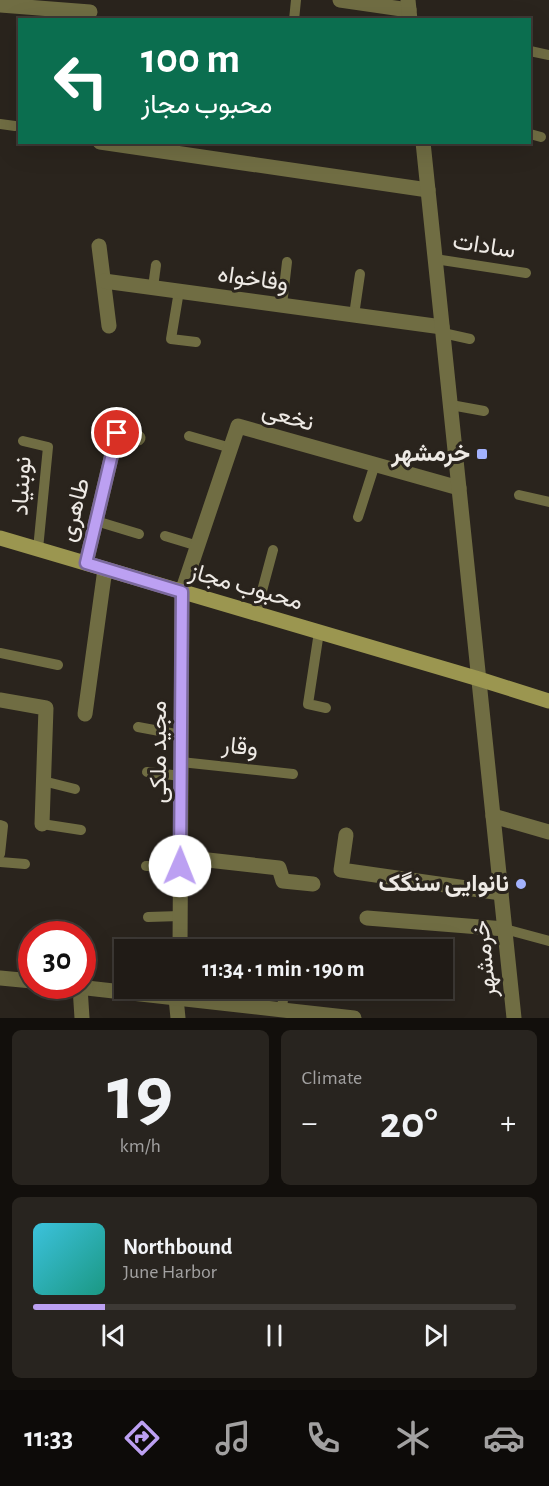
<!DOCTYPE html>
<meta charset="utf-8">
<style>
body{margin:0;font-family:"Alegreya Sans",Vazirmatn,sans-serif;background:#28241f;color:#f1f3f6;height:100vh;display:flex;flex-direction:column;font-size:22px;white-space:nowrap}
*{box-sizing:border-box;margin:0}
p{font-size:20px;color:#a2a1a1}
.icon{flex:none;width:33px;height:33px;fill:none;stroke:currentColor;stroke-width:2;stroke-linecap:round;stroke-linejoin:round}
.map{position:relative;height:1018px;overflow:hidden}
.panel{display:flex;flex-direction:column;gap:12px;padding:12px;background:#120f0c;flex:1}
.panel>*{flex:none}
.top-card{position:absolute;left:18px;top:18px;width:513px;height:126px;border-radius:0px;box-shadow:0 6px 24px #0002,0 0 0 2px #3d3935;background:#0b6e4f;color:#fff;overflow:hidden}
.speed{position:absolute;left:18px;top:921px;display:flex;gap:12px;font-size:30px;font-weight:700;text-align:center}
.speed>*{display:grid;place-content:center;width:78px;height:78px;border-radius:50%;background:#201b16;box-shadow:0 6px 24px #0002,0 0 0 2px #3d3935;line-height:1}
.speed .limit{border:9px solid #d22;background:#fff;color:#111}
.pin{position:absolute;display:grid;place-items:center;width:51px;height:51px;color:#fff;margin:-26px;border:3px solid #fff;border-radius:50%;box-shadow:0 2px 6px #0007}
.me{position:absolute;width:66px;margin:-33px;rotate:1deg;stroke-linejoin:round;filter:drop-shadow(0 0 4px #0008)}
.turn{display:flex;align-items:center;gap:21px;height:126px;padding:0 24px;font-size:27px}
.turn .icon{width:78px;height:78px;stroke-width:2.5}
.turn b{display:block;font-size:42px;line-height:51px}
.big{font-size:45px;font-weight:700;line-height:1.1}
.panel .tile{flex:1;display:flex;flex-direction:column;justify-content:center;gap:9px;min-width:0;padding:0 21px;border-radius:9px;background:#28241f}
.panel .dial{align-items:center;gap:0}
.dial b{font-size:78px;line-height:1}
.song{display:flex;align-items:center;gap:18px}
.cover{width:72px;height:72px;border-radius:9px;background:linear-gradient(135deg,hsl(190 70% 55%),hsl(170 70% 35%))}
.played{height:6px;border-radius:3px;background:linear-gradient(90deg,#bca0f2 15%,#3d3935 15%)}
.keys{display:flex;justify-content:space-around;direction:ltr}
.heat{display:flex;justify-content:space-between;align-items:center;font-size:33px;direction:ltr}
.panel .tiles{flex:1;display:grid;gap:12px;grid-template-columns:1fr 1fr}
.tile:last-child{grid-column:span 2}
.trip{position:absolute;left:114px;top:939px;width:339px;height:60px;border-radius:0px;background:#201b16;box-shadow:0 6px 24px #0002,0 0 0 2px #3d3935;font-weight:700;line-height:60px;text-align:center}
.tabs{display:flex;height:96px;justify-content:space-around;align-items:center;background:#0d0b09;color:#a2a1a1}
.tabs .icon{width:42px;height:42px}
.tabs .on{color:#bca0f2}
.tabs b{font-size:27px;color:#f1f3f6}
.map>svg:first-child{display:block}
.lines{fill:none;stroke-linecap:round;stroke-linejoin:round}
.service{stroke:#706d43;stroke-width:10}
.minor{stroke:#706d43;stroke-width:15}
.tertiary{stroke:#706d43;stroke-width:15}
.secondary{stroke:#9b9650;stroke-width:15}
.route-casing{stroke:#7a689d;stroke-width:15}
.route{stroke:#bca0f2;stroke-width:10}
.poi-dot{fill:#a3b2fd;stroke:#2a241d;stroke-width:2}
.labels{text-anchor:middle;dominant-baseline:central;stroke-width:6;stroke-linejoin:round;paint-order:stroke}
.street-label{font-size:24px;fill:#eeeae5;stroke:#2a241d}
.poi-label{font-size:24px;font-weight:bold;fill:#eeeae5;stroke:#2a241d;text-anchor:end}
</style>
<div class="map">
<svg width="549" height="1018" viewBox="0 0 549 1018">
<rect width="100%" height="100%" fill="#2a241d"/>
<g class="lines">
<g class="service">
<polyline points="294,20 296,0"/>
<polyline points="530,51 549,55"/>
<polyline points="0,124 15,126"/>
<polyline points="530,134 541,137"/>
<polyline points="435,259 526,273"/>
<polyline points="153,287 156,265"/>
<polyline points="179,291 171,339 196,342"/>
<polyline points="282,305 287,262"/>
<polyline points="354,315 360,274"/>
<polyline points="443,333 470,339"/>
<polyline points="451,405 484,411"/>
<polyline points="189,436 231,448"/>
<polyline points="23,441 48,447 38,549"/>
<polyline points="519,495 549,502"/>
<polyline points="358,517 375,464"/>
<polyline points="96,521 139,534"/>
<polyline points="165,536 198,546"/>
<polyline points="256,613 273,550"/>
<polyline points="319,632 308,704 326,708"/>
<polyline points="0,653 58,665"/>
<polyline points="138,727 181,735"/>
<polyline points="181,762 293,774"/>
<polyline points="147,772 181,776"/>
<polyline points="43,781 75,789"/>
<polyline points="42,824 81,830"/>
<polyline points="0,825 3,826 0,854"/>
<polyline points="0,862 25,864"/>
<polyline points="146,866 180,866"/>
<polyline points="148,917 180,916"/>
<polyline points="505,929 549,941"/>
<polyline points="232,950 232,946"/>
<polyline points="288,950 288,944"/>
<polyline points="227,1003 228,988"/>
<polyline points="282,1010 284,988"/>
</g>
<g class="minor">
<polyline points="340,0 409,10"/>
<polyline points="0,5 90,12"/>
<polyline points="100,142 428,190"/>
<polyline points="99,246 109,326"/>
<polyline points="104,281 442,327"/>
<polyline points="99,428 138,438"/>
<polyline points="86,563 117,433"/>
<polyline points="0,700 46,708 42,824"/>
<polyline points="85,714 105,569"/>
<polyline points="493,816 549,832"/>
<polyline points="346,835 341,870 501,893"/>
<polyline points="181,857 279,868 283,881 313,884"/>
<polyline points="367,918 505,929"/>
<polyline points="180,950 182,592 238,426 459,488"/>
<polyline points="80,987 82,1018"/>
<polyline points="176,998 178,1018"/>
</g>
<g class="tertiary">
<polyline points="408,0 410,20"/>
<polyline points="423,142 514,1018"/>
<polyline points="0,978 32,981"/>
<polyline points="69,986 354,1018"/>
</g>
<polyline class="secondary" points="0,538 479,679 549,701"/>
</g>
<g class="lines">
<g class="route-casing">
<polyline id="route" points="117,433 86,563 182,592 180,866"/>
</g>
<use href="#route" class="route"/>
</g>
<g class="poi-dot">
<rect x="476" y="448" width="12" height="12" rx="3"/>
<circle cx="521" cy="884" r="6"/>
</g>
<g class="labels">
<g class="street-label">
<text transform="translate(484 246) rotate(9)">سادات</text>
<text transform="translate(253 279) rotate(8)">وفاخواه</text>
<text transform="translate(288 417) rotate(16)">نخعی</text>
<text transform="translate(22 486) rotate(-87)">نوبنیاد</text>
<text transform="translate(75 510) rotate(-76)">طاهری</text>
<text transform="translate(246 587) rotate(16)">محبوب مجاز</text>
<text transform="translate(240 747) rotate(6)">وقار</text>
<text transform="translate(159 752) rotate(-90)">مجید ملکی</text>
<text transform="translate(485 959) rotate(-96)">خرمشهر</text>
</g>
<g class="poi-label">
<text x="470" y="454">خرمشهر</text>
<text x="509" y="884">نانوایی سنگک</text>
</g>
</g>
</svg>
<div class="speed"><div class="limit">30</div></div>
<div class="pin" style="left:117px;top:433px;background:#d93025"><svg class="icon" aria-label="arrive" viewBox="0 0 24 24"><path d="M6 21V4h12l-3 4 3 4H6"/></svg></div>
<svg class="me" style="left:180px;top:866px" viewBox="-20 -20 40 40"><circle r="19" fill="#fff"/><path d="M0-13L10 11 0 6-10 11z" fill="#bca0f2"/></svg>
<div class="trip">11:34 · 1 min · 190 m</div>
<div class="top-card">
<div class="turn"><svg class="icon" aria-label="left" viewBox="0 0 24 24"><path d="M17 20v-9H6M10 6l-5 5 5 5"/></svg><div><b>100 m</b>محبوب مجاز</div></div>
</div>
</div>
<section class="panel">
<div class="tiles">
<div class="tile dial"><b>19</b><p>km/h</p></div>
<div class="tile"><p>Climate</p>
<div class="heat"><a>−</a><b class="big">20°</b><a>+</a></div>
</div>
<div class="tile">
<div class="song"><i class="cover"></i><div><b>Northbound</b><p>June Harbor</p></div></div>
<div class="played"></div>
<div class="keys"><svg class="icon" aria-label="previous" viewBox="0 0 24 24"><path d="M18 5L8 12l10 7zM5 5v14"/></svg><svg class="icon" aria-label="pause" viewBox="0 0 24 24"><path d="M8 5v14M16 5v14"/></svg><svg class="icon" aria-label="next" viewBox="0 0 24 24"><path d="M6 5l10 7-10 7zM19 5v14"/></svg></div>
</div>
</div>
</section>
<nav class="tabs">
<b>11:33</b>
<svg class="icon on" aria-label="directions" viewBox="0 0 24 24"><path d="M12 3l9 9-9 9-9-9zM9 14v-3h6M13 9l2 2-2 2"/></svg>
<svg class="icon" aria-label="music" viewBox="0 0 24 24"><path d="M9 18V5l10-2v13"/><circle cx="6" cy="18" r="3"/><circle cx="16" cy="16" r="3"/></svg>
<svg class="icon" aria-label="phone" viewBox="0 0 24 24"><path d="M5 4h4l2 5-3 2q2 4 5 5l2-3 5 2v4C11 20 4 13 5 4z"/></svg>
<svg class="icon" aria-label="climate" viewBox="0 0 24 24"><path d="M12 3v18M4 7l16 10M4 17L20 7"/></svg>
<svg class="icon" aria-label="car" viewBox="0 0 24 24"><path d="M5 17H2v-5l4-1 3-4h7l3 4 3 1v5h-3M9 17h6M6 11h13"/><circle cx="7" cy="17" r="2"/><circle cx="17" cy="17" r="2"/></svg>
</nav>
